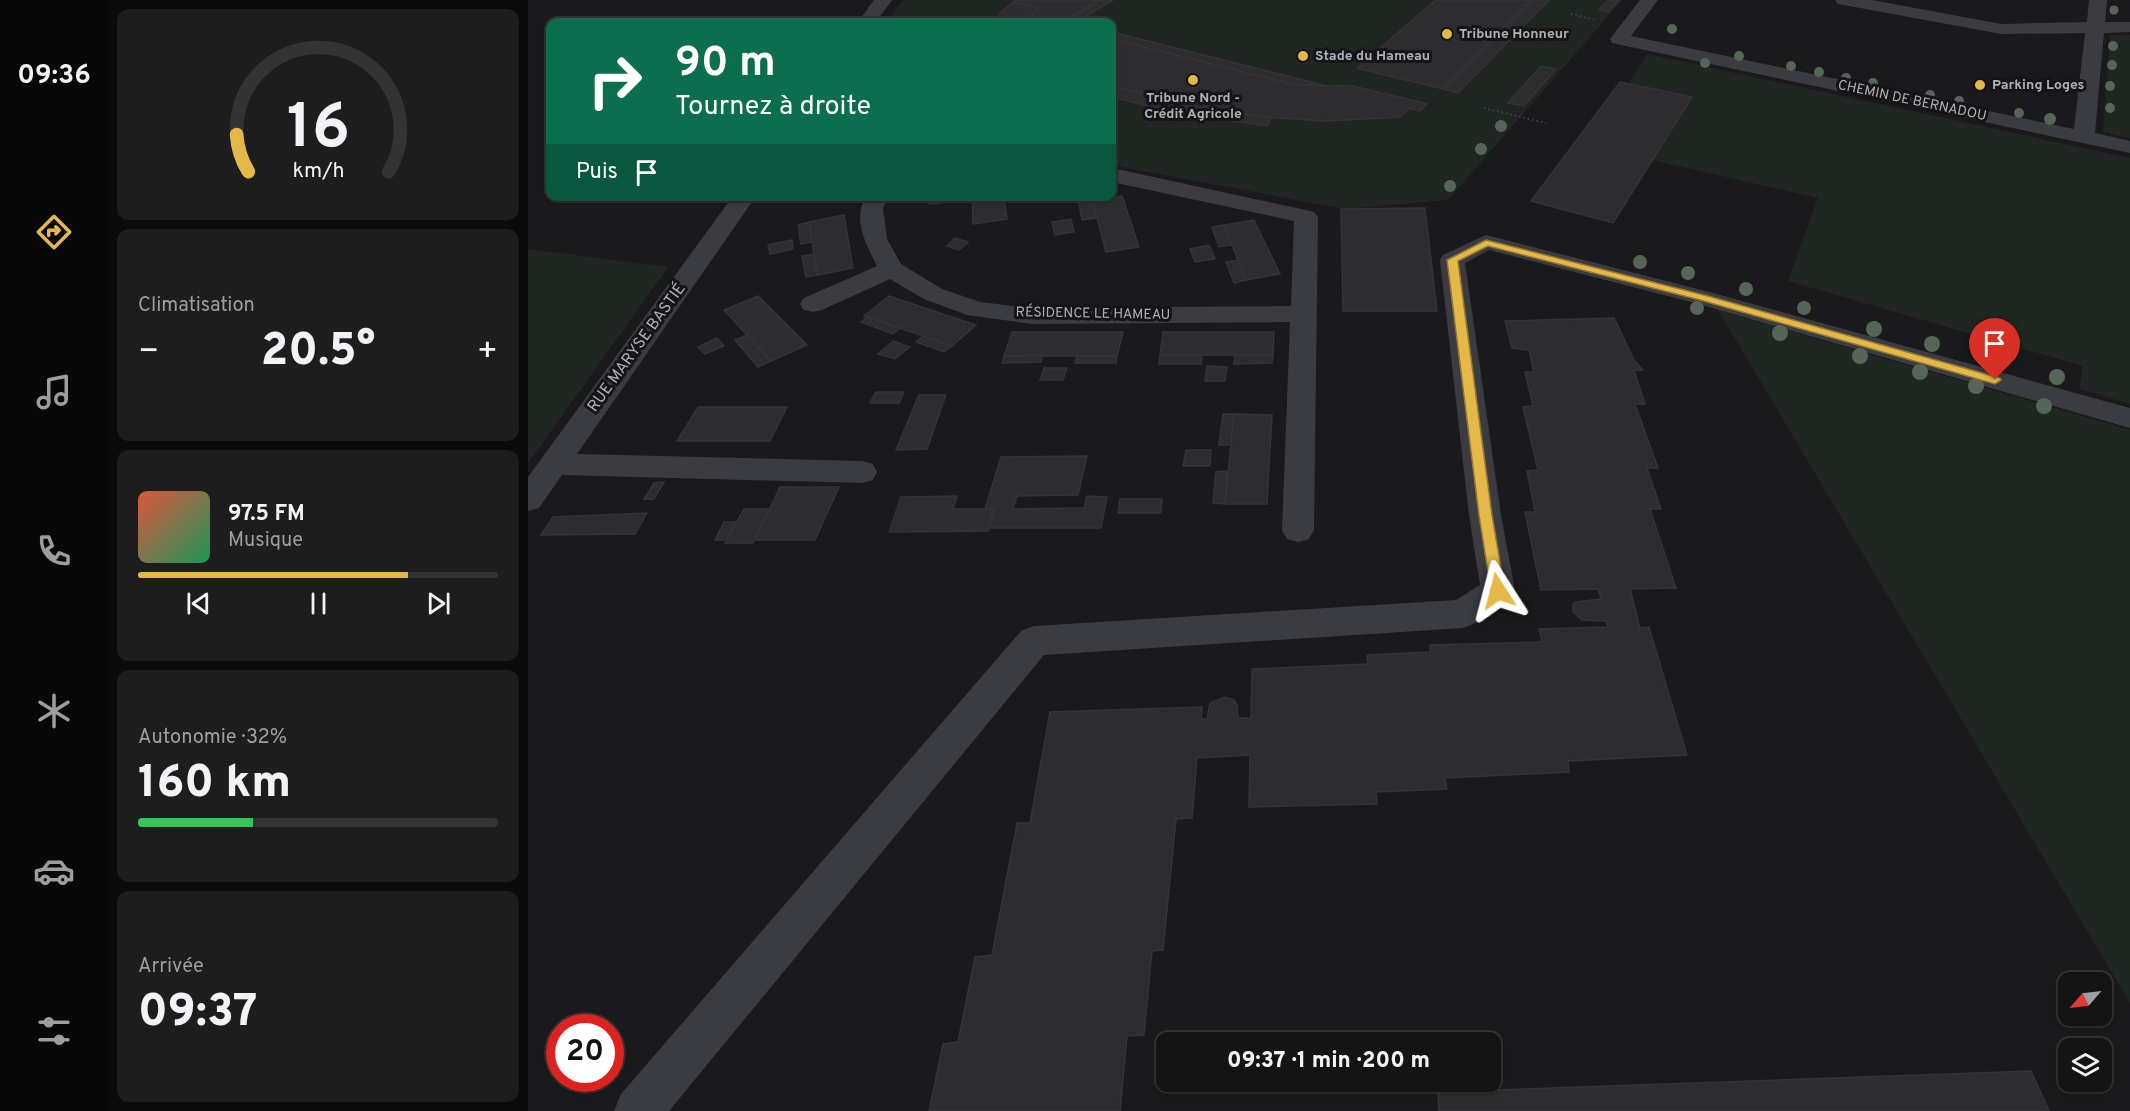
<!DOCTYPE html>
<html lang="fr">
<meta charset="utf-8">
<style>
body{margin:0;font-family:Overpass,sans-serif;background:#1d1d1e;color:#f1f3f6;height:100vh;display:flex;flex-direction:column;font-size:22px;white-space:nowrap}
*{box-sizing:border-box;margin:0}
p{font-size:20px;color:#9d9ea0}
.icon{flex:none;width:33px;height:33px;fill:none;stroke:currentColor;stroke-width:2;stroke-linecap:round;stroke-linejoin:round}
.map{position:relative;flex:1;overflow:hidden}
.details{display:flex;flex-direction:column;gap:9px;padding:9px;background:#0b0b0c;width:420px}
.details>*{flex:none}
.banner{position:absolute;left:18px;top:18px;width:570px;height:183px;border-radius:12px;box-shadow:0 2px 4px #0004,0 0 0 2px #333334;background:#0b6e4f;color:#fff;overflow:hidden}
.needle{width:39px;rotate:242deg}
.fabs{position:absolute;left:1530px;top:972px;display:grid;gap:12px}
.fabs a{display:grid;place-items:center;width:54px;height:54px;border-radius:12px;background:#141415;box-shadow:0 2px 4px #0004,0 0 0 2px #333334;font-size:30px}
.speed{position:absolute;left:18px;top:1014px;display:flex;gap:12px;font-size:30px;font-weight:700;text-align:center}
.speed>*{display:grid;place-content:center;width:78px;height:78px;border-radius:50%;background:#141415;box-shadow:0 2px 4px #0004,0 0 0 2px #333334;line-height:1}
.speed .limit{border:9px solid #d22;background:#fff;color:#111}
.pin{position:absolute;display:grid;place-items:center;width:51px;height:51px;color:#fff;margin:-62px -26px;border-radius:50% 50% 50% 0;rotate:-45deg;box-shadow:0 0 6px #0007}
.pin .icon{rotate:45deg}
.me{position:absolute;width:66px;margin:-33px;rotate:351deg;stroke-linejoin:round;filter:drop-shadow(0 0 4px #0008)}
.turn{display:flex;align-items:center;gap:21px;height:126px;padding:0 30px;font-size:27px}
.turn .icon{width:78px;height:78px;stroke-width:2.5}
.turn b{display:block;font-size:42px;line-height:51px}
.then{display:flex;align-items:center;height:57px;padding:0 30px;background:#0003;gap:12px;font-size:22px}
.big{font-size:45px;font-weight:800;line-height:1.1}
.details .widget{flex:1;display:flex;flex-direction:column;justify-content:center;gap:9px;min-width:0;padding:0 21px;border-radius:12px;background:#1d1d1e}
.details .dial{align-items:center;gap:0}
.dial svg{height:156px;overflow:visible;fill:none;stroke:#333334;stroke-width:7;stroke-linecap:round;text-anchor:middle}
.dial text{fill:#f1f3f6;stroke:none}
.song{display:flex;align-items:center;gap:18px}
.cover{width:72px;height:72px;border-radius:9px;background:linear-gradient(135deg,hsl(10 70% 55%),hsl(150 70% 35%))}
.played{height:6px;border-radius:3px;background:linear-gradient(90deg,#e5b949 75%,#333334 75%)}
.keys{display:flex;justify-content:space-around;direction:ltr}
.heat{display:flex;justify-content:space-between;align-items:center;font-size:33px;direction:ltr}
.charge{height:9px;border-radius:4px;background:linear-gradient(90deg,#34c759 32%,#333334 0)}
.trip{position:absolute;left:628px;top:1032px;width:345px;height:60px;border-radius:12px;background:#141415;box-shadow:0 2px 4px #0004,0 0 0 2px #333334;font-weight:800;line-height:60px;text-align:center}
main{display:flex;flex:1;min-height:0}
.tabs{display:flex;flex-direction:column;width:108px;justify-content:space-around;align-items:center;background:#080808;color:#9d9ea0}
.tabs .icon{width:42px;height:42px}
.tabs .current{color:#e5b949}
.tabs b{font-size:27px;color:#f1f3f6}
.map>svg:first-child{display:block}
.green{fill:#202722}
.building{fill:#2d2d30;stroke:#343438;stroke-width:1.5}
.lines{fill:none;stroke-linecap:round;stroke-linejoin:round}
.path{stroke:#414348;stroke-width:2;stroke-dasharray:1.5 3;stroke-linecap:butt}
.minor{fill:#3b3c41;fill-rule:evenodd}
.tree{fill:#556658}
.route{fill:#e5b949;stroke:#95782f;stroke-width:1.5}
.poi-dot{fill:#e5b949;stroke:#151517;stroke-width:2}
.labels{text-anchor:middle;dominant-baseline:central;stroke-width:6;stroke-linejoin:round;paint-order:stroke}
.far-poi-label{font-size:14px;font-weight:bold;fill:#aeb1ba;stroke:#151517;text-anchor:start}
.far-street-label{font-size:14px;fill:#aeb1ba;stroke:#151517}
.street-label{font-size:16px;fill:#aeb1ba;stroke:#151517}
</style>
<main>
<nav class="tabs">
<b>09:36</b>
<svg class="icon current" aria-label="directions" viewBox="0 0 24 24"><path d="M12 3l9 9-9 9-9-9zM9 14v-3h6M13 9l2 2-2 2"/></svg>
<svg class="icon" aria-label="music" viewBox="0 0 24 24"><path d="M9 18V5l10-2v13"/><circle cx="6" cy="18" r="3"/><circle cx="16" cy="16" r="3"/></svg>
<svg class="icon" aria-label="phone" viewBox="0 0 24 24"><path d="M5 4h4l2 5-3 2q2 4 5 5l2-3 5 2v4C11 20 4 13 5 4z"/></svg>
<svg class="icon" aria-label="climate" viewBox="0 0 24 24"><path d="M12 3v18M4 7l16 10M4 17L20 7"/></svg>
<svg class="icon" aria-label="car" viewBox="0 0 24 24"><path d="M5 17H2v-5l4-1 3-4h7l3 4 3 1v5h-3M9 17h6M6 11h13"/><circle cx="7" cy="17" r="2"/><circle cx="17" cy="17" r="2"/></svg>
<svg class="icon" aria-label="filters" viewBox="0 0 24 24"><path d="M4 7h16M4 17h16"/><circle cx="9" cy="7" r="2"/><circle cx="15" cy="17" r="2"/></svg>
</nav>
<section class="details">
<div class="widget dial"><svg viewBox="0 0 100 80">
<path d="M14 69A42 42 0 1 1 86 69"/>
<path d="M14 69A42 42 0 0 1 8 50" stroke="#e5b949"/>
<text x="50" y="56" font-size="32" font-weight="700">16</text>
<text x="50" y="72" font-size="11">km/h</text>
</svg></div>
<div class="widget"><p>Climatisation</p>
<div class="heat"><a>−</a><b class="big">20.5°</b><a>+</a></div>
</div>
<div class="widget">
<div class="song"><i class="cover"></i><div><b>97.5 FM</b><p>Musique</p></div></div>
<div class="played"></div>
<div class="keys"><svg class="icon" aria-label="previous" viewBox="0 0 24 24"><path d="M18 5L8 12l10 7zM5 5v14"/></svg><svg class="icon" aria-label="pause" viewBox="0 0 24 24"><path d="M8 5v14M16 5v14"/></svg><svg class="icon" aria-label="next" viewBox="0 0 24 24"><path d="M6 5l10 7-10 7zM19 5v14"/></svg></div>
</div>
<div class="widget"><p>Autonomie · 32%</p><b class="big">160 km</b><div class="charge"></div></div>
<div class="widget"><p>Arrivée</p><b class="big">09:37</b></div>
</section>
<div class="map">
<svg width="1602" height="1111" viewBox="0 0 1602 1111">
<rect width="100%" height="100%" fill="#1a1a1c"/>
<g class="green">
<polygon points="375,0 1094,0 920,200 816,209 584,165 584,22 359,22"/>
<polygon points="1582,35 1602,35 1602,138 1575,132"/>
<polygon points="1119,54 1602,158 1602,404 1551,389 1555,366 1260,281 1290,198 1124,160 1163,97 1101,84"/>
<polygon points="0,249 140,267 0,463"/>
<polygon points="1190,310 1602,430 1602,1003"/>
</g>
<g class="building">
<polygon points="487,0 572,0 538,20 513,22 501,22 500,19 510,8 485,2"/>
<polygon points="572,0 585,0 555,18 557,22 513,22 538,20"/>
<polygon points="908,0 1004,0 915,89 829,68"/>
<polygon points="1004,0 1021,0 930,93 915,89"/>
<polygon points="1080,0 1091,0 1080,12 1071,10"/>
<polygon points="485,2 510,8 500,19 501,22 468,22 471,14"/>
<polygon points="584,32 795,85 768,85 719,73 584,39"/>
<polygon points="584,39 768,85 825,86 899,104 892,111 881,108 872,117 798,121 725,116 661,106 584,86"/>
<polygon points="1013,66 1028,69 996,106 980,103"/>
<polygon points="1092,82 1164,97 1085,223 1003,201"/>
<polygon points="584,86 667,107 743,118 739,126 646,112 584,97"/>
<polygon points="401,196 420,196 420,202 401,204"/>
<polygon points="444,196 476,196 479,219 445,224"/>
<polygon points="594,196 611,247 578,252 564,200"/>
<polygon points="564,200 569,218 554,220 551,203"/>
<polygon points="897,208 909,311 815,311 813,209"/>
<polygon points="316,215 325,268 289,275 281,222"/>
<polygon points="543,219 546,232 527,235 524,222"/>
<polygon points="726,220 752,274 718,280 696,225"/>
<polygon points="281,222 284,242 273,244 270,225"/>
<polygon points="696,225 704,245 691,247 684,227"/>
<polygon points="427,238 440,242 431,250 419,246"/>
<polygon points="264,240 265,249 242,254 240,245"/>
<polygon points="681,245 687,259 667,262 662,249"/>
<polygon points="286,254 289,275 278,277 274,256"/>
<polygon points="710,260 718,280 706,283 698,262"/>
<polygon points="230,296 279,345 243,361 196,310"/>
<polygon points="361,296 448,325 424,346 336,316"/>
<polygon points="339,317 372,328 365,334 333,322"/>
<polygon points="1086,318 1106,360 1115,370 1106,370 1117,404 1107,404 1130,468 1119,468 1133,509 1122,509 1148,588 1102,589 1112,628 1121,627 1159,755 1040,761 1041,772 917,778 919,789 848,792 849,804 721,807 722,755 669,758 664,818 648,819 635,950 624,951 616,1035 599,1036 592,1111 401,1111 415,1044 430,1042 447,957 464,955 489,823 502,823 522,712 674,707 673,719 679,719 682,703 697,697 706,700 709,705 710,718 723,718 724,669 840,664 839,655 902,652 902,645 1014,642 1011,629 1080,627 1078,621 1054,620 1045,612 1045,604 1048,602 1073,599 1070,589 1013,590 997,512 1007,512 999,471 1010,470 995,407 1005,406 997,372 1006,372 1001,350 984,348 977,321"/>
<polygon points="484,332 595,332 589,356 476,356"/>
<polygon points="635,332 746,332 745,355 632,355"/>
<polygon points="219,335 243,361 230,367 207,340"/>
<polygon points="395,336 424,346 416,352 388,342"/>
<polygon points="189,338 196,346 177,354 170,347"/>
<polygon points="365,341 382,347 367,359 350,354"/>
<polygon points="515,355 513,362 474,363 476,356"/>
<polygon points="632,355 674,355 673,364 631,364"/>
<polygon points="707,355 745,355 744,363 706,364"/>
<polygon points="549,356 589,356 588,363 547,363"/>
<polygon points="679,366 699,367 697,381 677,381"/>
<polygon points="516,368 539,368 535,380 512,380"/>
<polygon points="348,392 376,392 371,403 342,403"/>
<polygon points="391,395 418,395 399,449 368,450"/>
<polygon points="170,407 259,407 242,441 149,441"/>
<polygon points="695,414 706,414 703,445 691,445"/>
<polygon points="706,414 744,415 739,504 697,504"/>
<polygon points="658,450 683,450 682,466 655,466"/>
<polygon points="559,456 550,495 489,496 485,509 556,508 559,496 579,497 573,528 461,528 466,509 457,509 473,457"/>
<polygon points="699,471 697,504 685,503 688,472"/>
<polygon points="136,482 126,499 116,499 126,483"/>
<polygon points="252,487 311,487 287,540 227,540"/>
<polygon points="429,496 425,509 466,509 460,531 361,532 373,497"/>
<polygon points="592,499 634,499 633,513 590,513"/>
<polygon points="216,509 241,509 225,543 197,543"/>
<polygon points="119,513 107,534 13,535 25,517"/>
<polygon points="196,522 208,522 198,540 187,540"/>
<polygon points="1503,1071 1521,1111 911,1111 910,1092"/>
</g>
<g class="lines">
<g class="path">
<polyline points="1043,14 1068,20"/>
<polyline points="956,108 1018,123"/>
</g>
<g class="minor">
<polygon points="346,0 364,0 348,22 330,22"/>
<polygon points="1112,0 1130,0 1103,36 1546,129 1557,33 1473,34 1316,5 1310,4 1307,0 1344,0 1473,24 1559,22 1561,0 1579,0 1577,22 1602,22 1602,32 1576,33 1567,133 1602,141 1602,153 1084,43 1082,39"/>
<path d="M584,168L778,210L786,212L790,217L786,530L781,539L770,542L759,539L754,530L762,322L504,324L439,315L396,299L362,279L294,310L285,312L276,310L272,304L276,298L349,266C338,244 324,220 338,196H361L355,208L359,239L373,264L414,289L452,302L504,308L763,306L766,221L584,182Z"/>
<polygon points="205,196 228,196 49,454 334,461 345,464 349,472 345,480 334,483 34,475 11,508 0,511 0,477"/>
<path d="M958,235L1185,293L1602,408V428L1167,303L961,250L937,263L973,515L987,591C978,608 953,622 935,628L516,655L141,1111H86L93,1094L493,631L506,626L928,600L952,585L941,515L912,260L915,255Z"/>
</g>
</g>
<g class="tree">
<circle cx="1586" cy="10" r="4.5"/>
<circle cx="1144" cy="29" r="5"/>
<circle cx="1585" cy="46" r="5"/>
<circle cx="1211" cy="56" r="5"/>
<circle cx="1177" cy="63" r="5"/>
<circle cx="1584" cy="65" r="5"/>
<circle cx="1263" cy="66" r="5"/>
<circle cx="1291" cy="72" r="5"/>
<circle cx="1318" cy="78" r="5"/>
<circle cx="1345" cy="83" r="5"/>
<circle cx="1582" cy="86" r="5"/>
<circle cx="1402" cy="95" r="5"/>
<circle cx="1431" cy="101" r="5"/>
<circle cx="1582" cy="108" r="5"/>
<circle cx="1491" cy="113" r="5"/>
<circle cx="1522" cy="119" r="6"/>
<circle cx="973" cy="126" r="6"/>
<circle cx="953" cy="149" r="6"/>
<circle cx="922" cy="186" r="6"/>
<circle cx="1112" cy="262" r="7"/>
<circle cx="1160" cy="273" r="7"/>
<circle cx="1218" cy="289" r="7"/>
<circle cx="1169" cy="308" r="7"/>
<circle cx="1276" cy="308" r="7"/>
<circle cx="1346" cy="329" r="8"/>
<circle cx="1252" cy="333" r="8"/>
<circle cx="1404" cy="344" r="8"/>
<circle cx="1332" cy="356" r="8"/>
<circle cx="1464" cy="360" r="8"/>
<circle cx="1392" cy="372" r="8"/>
<circle cx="1529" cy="377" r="8"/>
<circle cx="1448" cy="386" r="8"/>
<circle cx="1516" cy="406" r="8"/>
</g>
<polygon class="route" points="958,240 1180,296 1472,378 1473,380 1467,384 1172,300 960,246 930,261 964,515 977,591 975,595 965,595 963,591 951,515 919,260"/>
<g class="poi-dot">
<circle cx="919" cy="34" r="6"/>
<circle cx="775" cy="56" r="6"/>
<circle cx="665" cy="80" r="6"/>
<circle cx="1452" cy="85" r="6"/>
</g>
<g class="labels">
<g class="far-poi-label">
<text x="931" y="34">Tribune Honneur</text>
<text x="787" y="56">Stade du Hameau</text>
<text x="1464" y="85">Parking Loges</text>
<text x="665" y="98" text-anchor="middle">Tribune Nord -<tspan x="665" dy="16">Crédit Agricole</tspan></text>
</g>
<g class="far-street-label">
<text transform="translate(1384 101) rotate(12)">CHEMIN DE BERNADOU</text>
<text transform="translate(565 314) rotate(1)">RÉSIDENCE LE HAMEAU</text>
</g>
<g class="street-label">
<text transform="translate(109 348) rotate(-54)">RUE MARYSE BASTIÉ</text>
</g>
</g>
</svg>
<div class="fabs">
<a><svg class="needle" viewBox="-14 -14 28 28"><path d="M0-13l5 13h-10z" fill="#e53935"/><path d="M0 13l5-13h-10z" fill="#9d9ea0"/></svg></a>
<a><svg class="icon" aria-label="layers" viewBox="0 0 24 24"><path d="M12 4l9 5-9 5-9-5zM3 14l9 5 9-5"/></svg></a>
</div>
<div class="speed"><div class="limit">20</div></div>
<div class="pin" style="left:1467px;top:380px;background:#d93025"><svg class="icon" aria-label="arrive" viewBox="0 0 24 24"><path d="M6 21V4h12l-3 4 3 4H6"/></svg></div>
<svg class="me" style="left:970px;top:591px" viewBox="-20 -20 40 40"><path d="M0-17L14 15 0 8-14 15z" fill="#e5b949" stroke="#fff" stroke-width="4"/></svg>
<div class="trip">09:37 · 1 min · 200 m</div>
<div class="banner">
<div class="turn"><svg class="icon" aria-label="right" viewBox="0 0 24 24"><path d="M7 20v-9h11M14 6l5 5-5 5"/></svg><div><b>90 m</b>Tournez à droite</div></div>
<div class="then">Puis<svg class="icon" aria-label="arrive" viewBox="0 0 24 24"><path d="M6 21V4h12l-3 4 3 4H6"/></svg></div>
</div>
</div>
</main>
